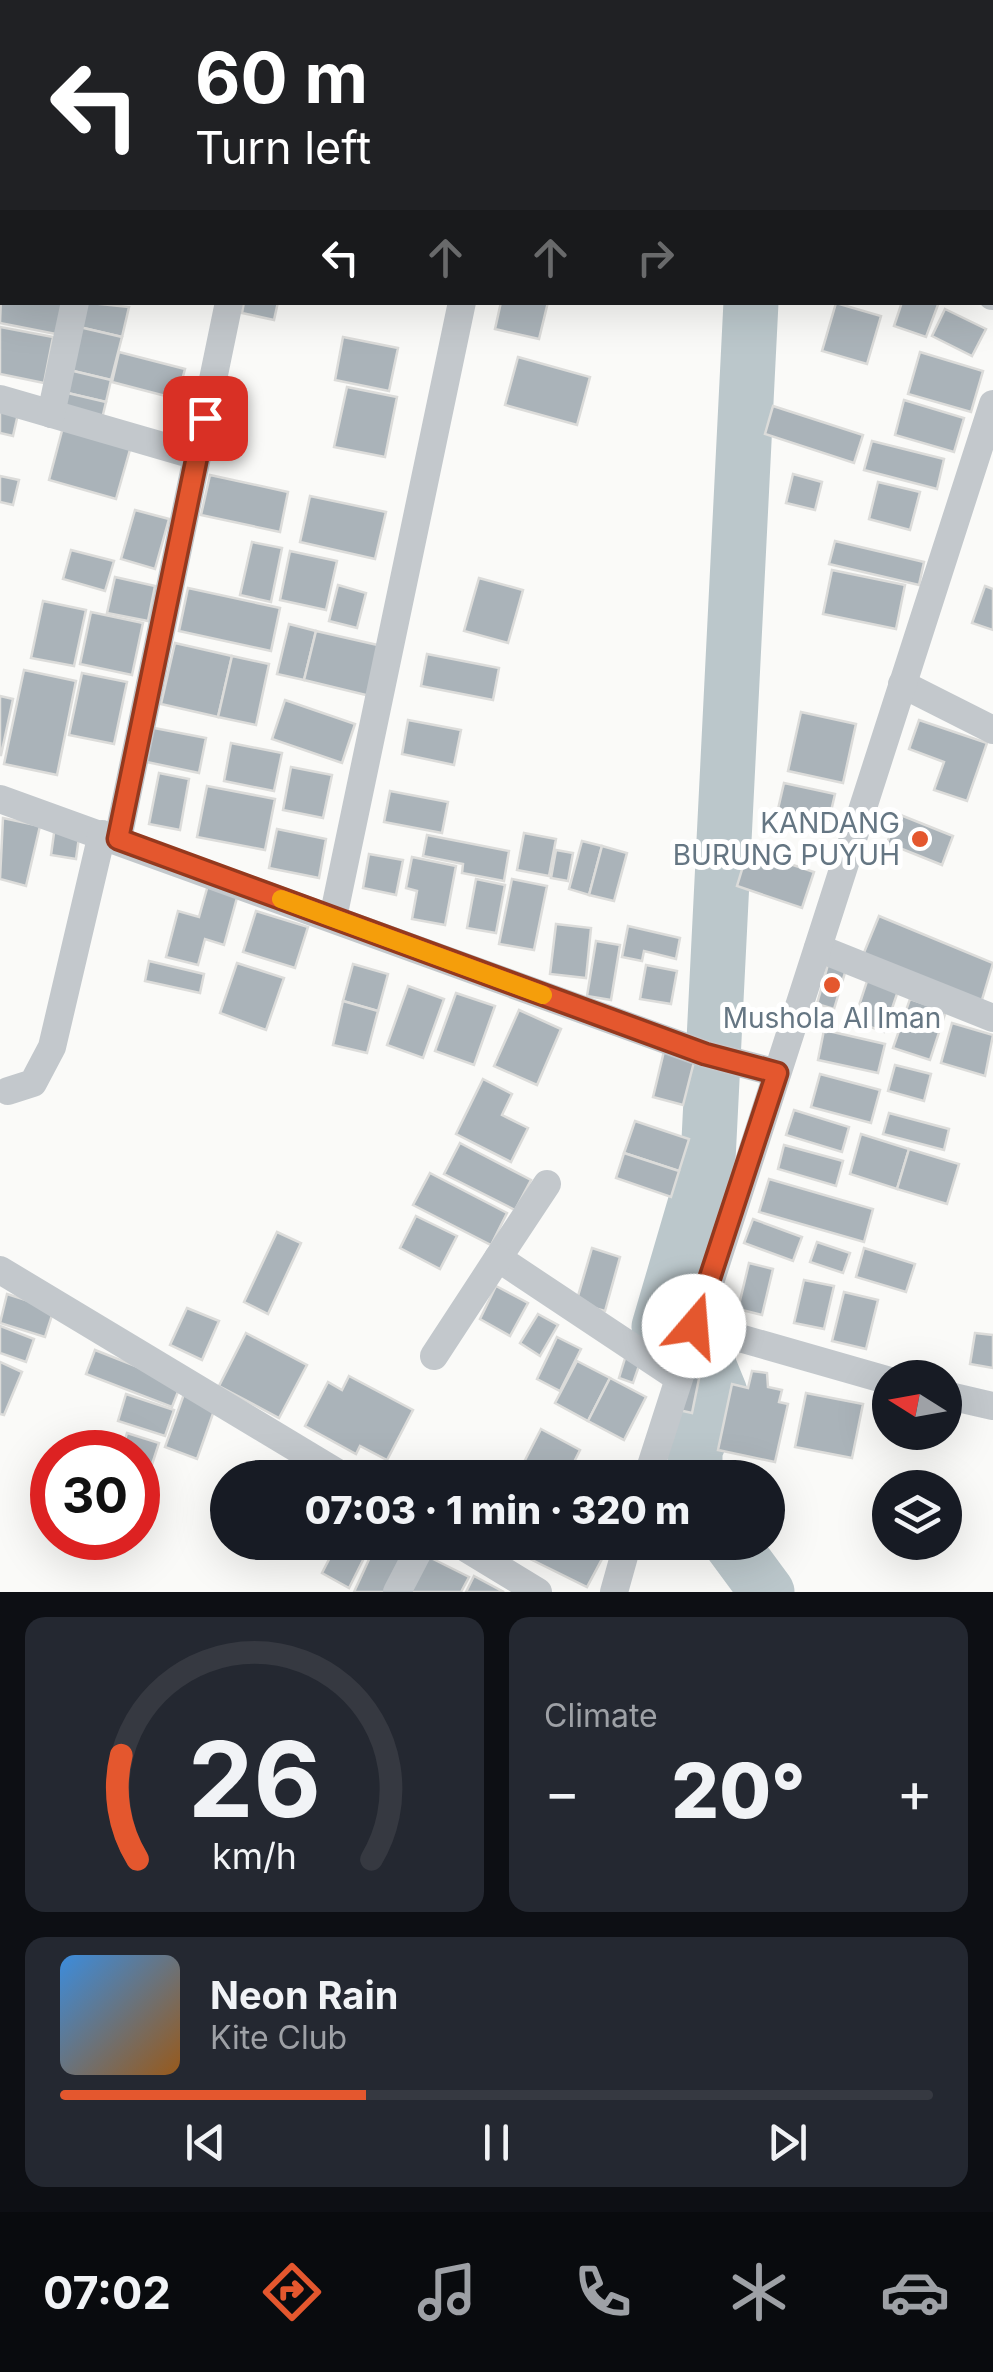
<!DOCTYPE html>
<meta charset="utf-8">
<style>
body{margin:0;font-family:Inter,sans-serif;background:#242831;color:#f1f3f6;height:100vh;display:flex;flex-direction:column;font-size:38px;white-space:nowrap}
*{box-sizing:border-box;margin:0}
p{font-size:32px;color:#9ea1a6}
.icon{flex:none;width:55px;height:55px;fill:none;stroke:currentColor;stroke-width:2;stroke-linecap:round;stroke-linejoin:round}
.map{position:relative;height:1592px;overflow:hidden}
.side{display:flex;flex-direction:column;gap:25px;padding:25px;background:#0d0f14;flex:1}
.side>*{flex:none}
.guide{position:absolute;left:0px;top:0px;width:995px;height:305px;box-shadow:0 10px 40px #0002;background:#202124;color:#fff;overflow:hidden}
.needle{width:65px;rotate:281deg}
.controls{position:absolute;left:872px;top:1360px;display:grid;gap:20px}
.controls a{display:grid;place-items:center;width:90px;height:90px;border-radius:50%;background:#171b24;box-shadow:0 10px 40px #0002;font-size:50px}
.speed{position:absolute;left:30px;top:1430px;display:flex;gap:20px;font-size:50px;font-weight:700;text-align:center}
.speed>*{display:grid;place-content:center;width:130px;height:130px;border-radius:50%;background:#171b24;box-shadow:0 10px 40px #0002;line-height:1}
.speed .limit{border:15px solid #d22;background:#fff;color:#111}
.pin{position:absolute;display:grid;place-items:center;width:85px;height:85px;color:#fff;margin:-42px;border-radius:20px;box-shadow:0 5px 15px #0006}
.me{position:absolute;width:110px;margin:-55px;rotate:18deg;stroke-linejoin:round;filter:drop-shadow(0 0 8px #0008)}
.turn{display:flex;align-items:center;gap:35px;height:210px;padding:0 30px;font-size:45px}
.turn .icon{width:130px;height:130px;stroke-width:2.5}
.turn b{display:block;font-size:70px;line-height:85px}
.lanes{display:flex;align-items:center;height:95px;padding:0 30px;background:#0003;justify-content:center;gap:50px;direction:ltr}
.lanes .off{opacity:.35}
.big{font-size:75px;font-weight:800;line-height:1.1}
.side .widget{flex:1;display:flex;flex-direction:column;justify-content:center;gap:15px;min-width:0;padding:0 35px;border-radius:20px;background:#242831}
.side .dial{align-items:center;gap:0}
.dial svg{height:260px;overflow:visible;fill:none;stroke:#363941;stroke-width:7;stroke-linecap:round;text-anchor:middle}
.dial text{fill:#f1f3f6;stroke:none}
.song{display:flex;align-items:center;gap:30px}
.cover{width:120px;height:120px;border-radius:15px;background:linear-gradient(135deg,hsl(210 70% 55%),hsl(30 70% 35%))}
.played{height:10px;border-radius:5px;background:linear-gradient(90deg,#e4572e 35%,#363941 35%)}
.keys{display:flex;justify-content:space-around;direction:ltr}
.heat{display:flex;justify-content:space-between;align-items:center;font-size:55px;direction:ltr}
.side .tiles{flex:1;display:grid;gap:25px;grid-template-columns:1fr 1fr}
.widget:last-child{grid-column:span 2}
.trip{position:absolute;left:210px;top:1460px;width:575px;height:100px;border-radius:50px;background:#171b24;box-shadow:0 10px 40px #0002;font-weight:800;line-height:100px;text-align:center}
.menu{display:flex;height:160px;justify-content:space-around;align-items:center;background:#090b0e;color:#9ea1a6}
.menu .icon{width:70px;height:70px}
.menu .current{color:#e4572e}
.menu b{font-size:45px;color:#f1f3f6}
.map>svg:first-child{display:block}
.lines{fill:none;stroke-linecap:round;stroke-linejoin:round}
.river{stroke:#bbc7cb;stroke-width:55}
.building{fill:#aab3b9;stroke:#dcdcda;stroke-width:2.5}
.street{stroke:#c3c8cc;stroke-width:28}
.route-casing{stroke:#94391e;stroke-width:25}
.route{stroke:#e4572e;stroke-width:18}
.slow{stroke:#f59e0b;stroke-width:18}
.poi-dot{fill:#e4572e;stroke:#fff;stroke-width:4}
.labels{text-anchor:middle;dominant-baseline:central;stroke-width:10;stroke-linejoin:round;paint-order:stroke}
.poi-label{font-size:28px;fill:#657683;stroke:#fff;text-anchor:end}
</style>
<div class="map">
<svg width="993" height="1592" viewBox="0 0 993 1592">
<rect width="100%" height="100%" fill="#fafaf8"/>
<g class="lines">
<g class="river">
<polyline points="765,2 765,0"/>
<polyline points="695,1478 695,1450 720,1393 704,1354 659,1327 708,1160 751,302"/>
<polyline points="730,1542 767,1592"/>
</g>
</g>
<g class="building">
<polygon points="2,273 2,302 68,302 61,335 0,323"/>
<polygon points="81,302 129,307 122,337 75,326"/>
<polygon points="244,302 278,302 274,320 242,313"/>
<polygon points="501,302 548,302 539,339 495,329"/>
<polygon points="902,302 939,302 926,337 894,326"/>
<polygon points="836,303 881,316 867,364 822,351"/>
<polygon points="945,309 986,329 972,356 932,336"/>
<polygon points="75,326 122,337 111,380 65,369"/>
<polygon points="0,327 53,337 44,383 0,374"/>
<polygon points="343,337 398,348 389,391 335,380"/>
<polygon points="119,352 185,369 177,399 112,382"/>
<polygon points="920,352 983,371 971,412 908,394"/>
<polygon points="518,357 590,377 577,425 505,405"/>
<polygon points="65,369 111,380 106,402 59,391"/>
<polygon points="347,387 397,397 385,457 334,447"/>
<polygon points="59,391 106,402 101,423 54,411"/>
<polygon points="904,400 964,418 954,452 895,435"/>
<polygon points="773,406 863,435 854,463 765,434"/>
<polygon points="0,410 18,414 13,436 0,433"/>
<polygon points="63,427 131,446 116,499 49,480"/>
<polygon points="872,441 944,459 937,489 864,470"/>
<polygon points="793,474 822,482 815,510 786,503"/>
<polygon points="210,475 288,492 280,532 201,515"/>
<polygon points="0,476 19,480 13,505 0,502"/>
<polygon points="878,482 920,492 910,530 869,519"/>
<polygon points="310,496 386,512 375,559 300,542"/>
<polygon points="135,510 169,519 155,569 121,559"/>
<polygon points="835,541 924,562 919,585 829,564"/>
<polygon points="252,542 282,548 271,602 240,595"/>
<polygon points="71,550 114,561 105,591 63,579"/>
<polygon points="290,551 337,561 326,610 280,600"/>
<polygon points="832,570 905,585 896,629 823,614"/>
<polygon points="115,577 155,586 148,621 107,613"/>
<polygon points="479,578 523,590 508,643 464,631"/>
<polygon points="338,585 366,593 357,628 329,621"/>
<polygon points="985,586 993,589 993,630 972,623"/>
<polygon points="188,588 280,608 271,651 179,631"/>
<polygon points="43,601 86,610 74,666 31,658"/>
<polygon points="91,612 143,623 132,675 80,664"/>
<polygon points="289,624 316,631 304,680 277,674"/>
<polygon points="316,631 382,646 370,696 304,680"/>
<polygon points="175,643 232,656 218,717 161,704"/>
<polygon points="427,654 499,668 493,700 421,686"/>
<polygon points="232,656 269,664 256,725 218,717"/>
<polygon points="24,670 76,681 57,775 4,764"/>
<polygon points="82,673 127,682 114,744 69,735"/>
<polygon points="0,696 13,699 1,755 0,755"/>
<polygon points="285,700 355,724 342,763 272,739"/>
<polygon points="801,712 856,724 843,783 788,771"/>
<polygon points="408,720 461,730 454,765 402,754"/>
<polygon points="919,720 987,743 967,801 934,790 944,762 909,749"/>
<polygon points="149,727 206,738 199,773 142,761"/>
<polygon points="231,743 282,753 274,791 224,781"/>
<polygon points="291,767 332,775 323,818 283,810"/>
<polygon points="159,773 189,779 180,830 149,824"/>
<polygon points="784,783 835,794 829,820 778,809"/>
<polygon points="207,786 275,799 265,850 197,837"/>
<polygon points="390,791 448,802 442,833 384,822"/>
<polygon points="898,814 953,836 942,865 887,843"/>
<polygon points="3,818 40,826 26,886 0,879"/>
<polygon points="55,826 80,830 76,859 51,855"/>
<polygon points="277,829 326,839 319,878 269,868"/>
<polygon points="524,833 556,839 549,876 517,870"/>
<polygon points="427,835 509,851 504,881 462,873 463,864 423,856"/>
<polygon points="582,841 602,846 589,895 569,889"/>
<polygon points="602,846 627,853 614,901 589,895"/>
<polygon points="556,850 573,853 568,881 551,878"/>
<polygon points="748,850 814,872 802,908 737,886"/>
<polygon points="369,854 403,860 396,895 363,888"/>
<polygon points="412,857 456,866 445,925 412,919 417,891 406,888"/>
<polygon points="476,879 505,885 496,933 467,928"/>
<polygon points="512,879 547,886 534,950 499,944"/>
<polygon points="208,885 238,894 224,945 205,939 198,965 166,957 178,911 199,917"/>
<polygon points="256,911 308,927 295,968 243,952"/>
<polygon points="879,916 993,963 981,1003 863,955"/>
<polygon points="556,924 591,928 586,978 550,974"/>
<polygon points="628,926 680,938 676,959 644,951 642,961 622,957"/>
<polygon points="596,941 620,945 611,1000 587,996"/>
<polygon points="149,961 204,974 200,993 145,981"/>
<polygon points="829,961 847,966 834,1009 817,1004"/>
<polygon points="237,963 284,978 266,1030 220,1013"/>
<polygon points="353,964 388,974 378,1011 343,1001"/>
<polygon points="646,965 677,971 671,1004 640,999"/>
<polygon points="868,978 899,988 884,1032 854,1021"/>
<polygon points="408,986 444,999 423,1058 387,1045"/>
<polygon points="456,993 495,1006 474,1065 435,1051"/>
<polygon points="910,999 946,1011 930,1060 893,1048"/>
<polygon points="343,1001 378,1011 367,1053 333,1045"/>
<polygon points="519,1010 561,1029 537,1085 494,1066"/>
<polygon points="952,1023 993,1035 985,1076 941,1063"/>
<polygon points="824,1030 885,1044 878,1073 818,1060"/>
<polygon points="665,1047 696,1054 683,1105 653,1097"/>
<polygon points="895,1065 931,1074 924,1101 888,1091"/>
<polygon points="820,1074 880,1090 871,1123 811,1107"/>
<polygon points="483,1079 512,1094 502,1115 528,1128 511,1162 456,1134"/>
<polygon points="794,1110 849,1127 842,1152 786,1135"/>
<polygon points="889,1113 949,1129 944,1150 883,1134"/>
<polygon points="635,1121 689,1139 679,1171 624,1153"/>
<polygon points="861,1134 909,1149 897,1189 850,1174"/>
<polygon points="460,1143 531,1180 515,1210 444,1174"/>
<polygon points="784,1145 843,1161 836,1186 778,1169"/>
<polygon points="909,1149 959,1164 947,1204 897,1189"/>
<polygon points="624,1153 679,1171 671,1197 616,1178"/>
<polygon points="430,1173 507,1213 491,1245 413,1205"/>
<polygon points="769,1179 873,1209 864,1242 759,1212"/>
<polygon points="416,1216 457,1236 440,1269 400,1248"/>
<polygon points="753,1219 802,1237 793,1261 744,1243"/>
<polygon points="277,1232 301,1243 268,1314 244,1302"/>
<polygon points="817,1242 850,1253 843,1273 810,1262"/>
<polygon points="592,1248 620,1257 605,1311 576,1303"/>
<polygon points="864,1248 915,1264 906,1292 856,1277"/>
<polygon points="749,1263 773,1269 762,1315 738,1309"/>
<polygon points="804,1280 834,1286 824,1329 794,1323"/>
<polygon points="496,1286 528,1303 510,1336 480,1319"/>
<polygon points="844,1292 878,1300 866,1349 832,1341"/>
<polygon points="7,1294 54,1309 45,1337 0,1323"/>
<polygon points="187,1308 219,1321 202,1360 170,1345"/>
<polygon points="538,1314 558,1325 540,1356 520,1343"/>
<polygon points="0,1326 34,1339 26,1362 0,1353"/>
<polygon points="246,1333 307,1365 279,1418 219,1386"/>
<polygon points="975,1333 993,1335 993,1368 970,1364"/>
<polygon points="557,1337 581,1349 560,1391 537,1379"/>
<polygon points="95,1350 181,1384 172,1407 86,1374"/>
<polygon points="626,1355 641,1360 633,1383 619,1378"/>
<polygon points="684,1360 702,1364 692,1413 674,1409"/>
<polygon points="577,1361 610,1378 588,1421 555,1403"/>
<polygon points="0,1362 22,1372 4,1415 0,1414"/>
<polygon points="752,1371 767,1373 768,1387 782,1390 779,1402 788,1404 775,1462 718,1450 732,1384 748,1388"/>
<polygon points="349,1376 413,1410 387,1460 360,1446 356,1454 305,1426 328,1382 342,1390"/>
<polygon points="610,1378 646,1397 624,1440 588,1421"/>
<polygon points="806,1393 863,1404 852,1458 795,1447"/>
<polygon points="126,1394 174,1410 165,1436 118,1421"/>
<polygon points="184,1394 216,1405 197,1459 165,1447"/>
<polygon points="541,1429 580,1450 566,1478 530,1478 519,1472"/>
<polygon points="127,1433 159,1443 144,1489 138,1487 138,1452 121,1452"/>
<polygon points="338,1542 372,1542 349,1588 322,1573"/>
<polygon points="377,1542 405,1542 416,1548 392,1592 354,1592"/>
<polygon points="518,1542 611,1542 587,1587 514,1551"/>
<polygon points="427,1556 469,1577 461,1592 409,1592"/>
<polygon points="474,1576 504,1592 466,1592"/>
</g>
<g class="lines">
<g class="street">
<polyline points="266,0 273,2"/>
<polyline points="141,2 142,0"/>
<polyline points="293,2 294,0"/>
<polyline points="737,2 737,0"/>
<polyline points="0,79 2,80"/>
<polyline points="992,296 993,296"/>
<polyline points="0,399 197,456"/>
<polyline points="51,414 75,302"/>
<polyline points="902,684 993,730"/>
<polyline points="0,799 705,1054 777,1073"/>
<polyline points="118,839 229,302"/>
<polyline points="333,918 462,302"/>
<polyline points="818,948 993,1018"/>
<polyline points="8,1091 33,1083 52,1047 102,834"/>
<polyline points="547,1184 498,1258 677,1377"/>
<polyline points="0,1270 346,1478"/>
<polyline points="694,1325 890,1381"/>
<polyline points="434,1356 498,1258"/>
<polyline points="945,1395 993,1406"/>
<polyline points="647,1478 993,404"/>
<polyline points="456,1542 538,1592"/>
<polyline points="397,1592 423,1542"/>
<polyline points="614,1592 628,1542"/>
</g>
</g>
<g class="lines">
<g class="route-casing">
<polyline id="route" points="205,418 118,839 705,1054 777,1073 694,1326"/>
</g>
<use href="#route" class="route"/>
<polyline class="slow" points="281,899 543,995"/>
</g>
<g class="poi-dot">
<circle cx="920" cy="839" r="10"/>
<circle cx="832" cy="985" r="10"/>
</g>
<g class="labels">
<g class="poi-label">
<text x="900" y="823">KANDANG<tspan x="900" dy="32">BURUNG PUYUH</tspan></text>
<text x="832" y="1018" text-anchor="middle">Mushola Al Iman</text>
</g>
</g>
</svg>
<div class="controls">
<a><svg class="needle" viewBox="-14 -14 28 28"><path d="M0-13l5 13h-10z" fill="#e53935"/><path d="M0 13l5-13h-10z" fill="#9ea1a6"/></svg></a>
<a><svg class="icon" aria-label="layers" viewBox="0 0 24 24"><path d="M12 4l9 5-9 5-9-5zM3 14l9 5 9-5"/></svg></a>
</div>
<div class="speed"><div class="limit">30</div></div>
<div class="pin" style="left:205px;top:418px;background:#d93025"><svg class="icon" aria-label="arrive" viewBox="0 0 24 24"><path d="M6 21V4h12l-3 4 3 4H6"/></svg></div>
<svg class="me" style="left:694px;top:1326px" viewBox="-20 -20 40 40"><circle r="19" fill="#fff"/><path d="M0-13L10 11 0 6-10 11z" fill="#e4572e"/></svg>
<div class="trip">07:03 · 1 min · 320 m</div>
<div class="guide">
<div class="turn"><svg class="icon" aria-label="left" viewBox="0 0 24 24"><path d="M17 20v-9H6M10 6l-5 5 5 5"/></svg><div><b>60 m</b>Turn left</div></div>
<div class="lanes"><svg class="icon" aria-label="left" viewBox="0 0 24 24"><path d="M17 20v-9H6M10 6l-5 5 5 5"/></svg><svg class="icon off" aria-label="ahead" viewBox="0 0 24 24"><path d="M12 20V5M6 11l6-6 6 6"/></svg><svg class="icon off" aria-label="ahead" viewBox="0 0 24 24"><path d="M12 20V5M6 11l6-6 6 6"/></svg><svg class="icon off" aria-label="right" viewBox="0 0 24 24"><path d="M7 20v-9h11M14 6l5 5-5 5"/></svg></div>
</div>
</div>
<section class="side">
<div class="tiles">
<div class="widget dial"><svg viewBox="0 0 100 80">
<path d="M14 69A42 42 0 1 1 86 69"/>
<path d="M14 69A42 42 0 0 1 9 37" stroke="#e4572e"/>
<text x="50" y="56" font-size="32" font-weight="700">26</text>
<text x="50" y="72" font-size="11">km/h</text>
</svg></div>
<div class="widget"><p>Climate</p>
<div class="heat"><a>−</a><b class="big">20°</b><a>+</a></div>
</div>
<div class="widget">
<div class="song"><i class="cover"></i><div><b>Neon Rain</b><p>Kite Club</p></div></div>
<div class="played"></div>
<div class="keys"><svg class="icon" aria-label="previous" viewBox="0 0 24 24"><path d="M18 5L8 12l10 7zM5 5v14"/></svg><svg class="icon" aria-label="pause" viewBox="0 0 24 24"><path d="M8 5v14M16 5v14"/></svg><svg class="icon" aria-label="next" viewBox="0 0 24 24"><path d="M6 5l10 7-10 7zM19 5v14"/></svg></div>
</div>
</div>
</section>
<nav class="menu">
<b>07:02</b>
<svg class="icon current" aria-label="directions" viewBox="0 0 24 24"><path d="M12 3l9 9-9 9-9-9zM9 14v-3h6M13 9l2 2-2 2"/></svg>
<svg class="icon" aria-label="music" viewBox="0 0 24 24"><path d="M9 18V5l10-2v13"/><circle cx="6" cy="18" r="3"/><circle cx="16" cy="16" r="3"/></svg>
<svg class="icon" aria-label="phone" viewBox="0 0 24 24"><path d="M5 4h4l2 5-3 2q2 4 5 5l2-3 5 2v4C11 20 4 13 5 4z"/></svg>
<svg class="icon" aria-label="climate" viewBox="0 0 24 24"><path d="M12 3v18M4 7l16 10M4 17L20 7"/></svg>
<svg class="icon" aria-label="car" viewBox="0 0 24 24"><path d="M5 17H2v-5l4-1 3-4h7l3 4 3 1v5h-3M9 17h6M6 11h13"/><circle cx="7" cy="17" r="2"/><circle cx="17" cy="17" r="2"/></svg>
</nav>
